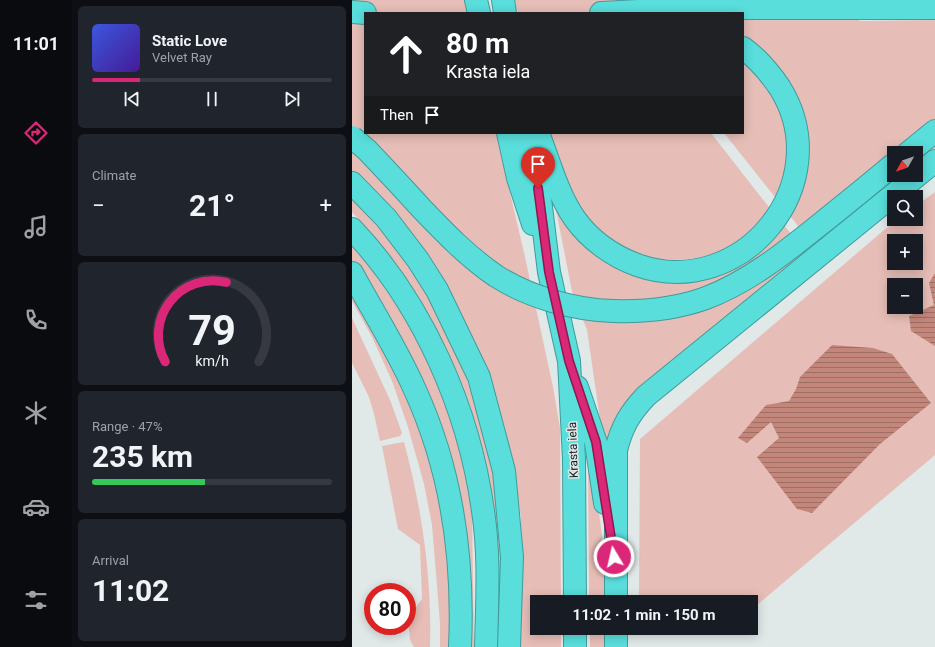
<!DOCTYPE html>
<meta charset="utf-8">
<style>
body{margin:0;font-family:Roboto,sans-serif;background:#20242c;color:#f1f3f6;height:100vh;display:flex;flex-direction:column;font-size:15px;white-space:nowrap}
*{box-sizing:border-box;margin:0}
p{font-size:13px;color:#9ea1a6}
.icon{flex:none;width:22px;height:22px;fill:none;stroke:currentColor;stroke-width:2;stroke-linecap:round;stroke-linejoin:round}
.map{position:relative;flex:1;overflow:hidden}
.sheet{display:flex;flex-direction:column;gap:6px;padding:6px;background:#0d0f14;width:280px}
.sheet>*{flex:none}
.hud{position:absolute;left:12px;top:12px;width:380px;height:122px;border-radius:0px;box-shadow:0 2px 10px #0003;background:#202124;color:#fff;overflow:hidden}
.needle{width:26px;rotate:230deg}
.fabs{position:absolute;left:535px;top:146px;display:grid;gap:8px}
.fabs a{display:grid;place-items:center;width:36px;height:36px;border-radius:0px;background:#171b24;box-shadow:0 2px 10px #0003;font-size:20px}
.speed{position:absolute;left:12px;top:583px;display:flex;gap:8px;font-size:20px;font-weight:700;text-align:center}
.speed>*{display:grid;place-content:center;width:52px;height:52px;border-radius:50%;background:#171b24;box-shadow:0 2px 10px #0003;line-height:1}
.speed .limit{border:6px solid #d22;background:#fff;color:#111}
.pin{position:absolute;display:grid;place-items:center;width:34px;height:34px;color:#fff;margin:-41px -17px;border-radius:50% 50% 50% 0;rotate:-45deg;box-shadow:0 0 4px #0007}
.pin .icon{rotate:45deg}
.me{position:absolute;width:44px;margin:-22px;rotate:351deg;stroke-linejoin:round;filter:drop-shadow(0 0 3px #0008)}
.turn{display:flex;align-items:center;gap:14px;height:84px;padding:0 16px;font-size:18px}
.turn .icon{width:52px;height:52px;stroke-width:2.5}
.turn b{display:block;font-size:28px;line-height:34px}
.then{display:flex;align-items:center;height:38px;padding:0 16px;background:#0003;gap:8px;font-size:15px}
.big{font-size:30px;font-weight:700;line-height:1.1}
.sheet .tile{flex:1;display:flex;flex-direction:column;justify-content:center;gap:6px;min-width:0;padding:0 14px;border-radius:6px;background:#20242c}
.sheet .dial{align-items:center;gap:0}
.dial svg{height:104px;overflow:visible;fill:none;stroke:#363941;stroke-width:7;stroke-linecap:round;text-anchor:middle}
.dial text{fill:#f1f3f6;stroke:none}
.song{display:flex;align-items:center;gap:12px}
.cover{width:48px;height:48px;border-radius:6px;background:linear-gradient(135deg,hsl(230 70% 55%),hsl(260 70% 35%))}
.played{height:4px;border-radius:2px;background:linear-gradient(90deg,#db2777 20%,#363941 20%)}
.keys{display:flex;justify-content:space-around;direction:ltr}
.heat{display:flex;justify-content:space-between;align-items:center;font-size:22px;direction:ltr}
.charge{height:6px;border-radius:3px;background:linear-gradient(90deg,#34c759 47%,#363941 0)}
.trip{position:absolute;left:178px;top:595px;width:228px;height:40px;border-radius:0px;background:#171b24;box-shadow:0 2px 10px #0003;font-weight:700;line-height:40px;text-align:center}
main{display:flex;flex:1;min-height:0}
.dock{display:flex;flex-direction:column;width:72px;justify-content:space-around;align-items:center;background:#090b0e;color:#9ea1a6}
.dock .icon{width:28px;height:28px}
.dock .on{color:#db2777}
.dock b{font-size:18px;color:#f1f3f6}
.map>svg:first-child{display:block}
.grass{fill:#e6beb7;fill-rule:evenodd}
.water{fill:url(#water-rules)}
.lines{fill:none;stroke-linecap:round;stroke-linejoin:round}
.highway-casing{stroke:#439a99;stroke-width:24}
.highway{stroke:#59dedc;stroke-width:22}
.highway-bridge-casing{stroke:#439a99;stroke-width:24;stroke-linecap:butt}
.highway-bridge{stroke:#59dedc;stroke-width:22}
.route-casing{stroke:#8e194d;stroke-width:10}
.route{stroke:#db2777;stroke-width:7}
.labels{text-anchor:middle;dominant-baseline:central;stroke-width:3;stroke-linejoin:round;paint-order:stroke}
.street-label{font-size:12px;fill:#1a1c1c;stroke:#e1e8e8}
</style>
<main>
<nav class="dock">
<b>11:01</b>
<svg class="icon on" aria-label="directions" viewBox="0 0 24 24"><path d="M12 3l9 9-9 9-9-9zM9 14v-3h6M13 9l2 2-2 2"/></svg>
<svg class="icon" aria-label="music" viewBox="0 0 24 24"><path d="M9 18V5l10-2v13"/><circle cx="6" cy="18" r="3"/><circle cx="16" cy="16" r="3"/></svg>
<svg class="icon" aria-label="phone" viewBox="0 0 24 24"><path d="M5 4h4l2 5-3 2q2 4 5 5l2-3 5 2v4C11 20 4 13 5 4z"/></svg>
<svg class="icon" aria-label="climate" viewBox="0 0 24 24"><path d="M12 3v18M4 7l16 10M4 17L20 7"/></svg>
<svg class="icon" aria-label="car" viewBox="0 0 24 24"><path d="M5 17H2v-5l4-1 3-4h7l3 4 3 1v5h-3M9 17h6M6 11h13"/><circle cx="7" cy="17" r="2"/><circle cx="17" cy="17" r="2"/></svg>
<svg class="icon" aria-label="filters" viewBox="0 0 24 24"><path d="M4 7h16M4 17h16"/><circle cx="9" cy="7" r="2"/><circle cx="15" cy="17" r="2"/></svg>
</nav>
<section class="sheet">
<div class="tile">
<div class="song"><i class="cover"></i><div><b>Static Love</b><p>Velvet Ray</p></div></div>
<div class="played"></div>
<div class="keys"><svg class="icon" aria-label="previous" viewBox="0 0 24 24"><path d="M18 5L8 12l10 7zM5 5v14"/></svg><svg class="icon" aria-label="pause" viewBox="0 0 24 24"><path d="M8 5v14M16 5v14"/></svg><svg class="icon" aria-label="next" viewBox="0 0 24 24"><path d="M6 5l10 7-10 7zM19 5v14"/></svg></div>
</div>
<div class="tile"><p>Climate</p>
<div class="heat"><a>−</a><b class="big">21°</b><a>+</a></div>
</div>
<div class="tile dial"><svg viewBox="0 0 100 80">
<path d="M14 69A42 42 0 1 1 86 69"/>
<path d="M14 69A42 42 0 0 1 61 8" stroke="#db2777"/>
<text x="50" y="56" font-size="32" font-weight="700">79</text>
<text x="50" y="72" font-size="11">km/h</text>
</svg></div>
<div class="tile"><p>Range · 47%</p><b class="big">235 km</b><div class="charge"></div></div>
<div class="tile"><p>Arrival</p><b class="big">11:02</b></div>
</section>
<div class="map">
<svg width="583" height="647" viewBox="0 0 583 647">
<defs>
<pattern id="water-rules" width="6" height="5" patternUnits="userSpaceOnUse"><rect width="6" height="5" fill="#c3867b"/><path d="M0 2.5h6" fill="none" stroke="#9e6d64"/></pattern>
</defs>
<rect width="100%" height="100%" fill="#e1e8e8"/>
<g class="grass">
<polygon points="0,0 112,0 115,13 13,13 13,133 144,133 173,257 201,387 208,428 209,602 185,602 185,628 209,628 209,647 168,647 169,517 157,449 153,428 133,364 94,285 112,370 138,449 147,511 151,560 148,647 145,647 146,562 142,512 136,472 117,403 69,300 26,241 0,212"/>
<polygon points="162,0 269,0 272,13 166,13"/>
<polygon points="284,0 507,0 507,21 583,20 583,148 564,164 564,153 542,153 542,175 550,175 462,246 372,133 391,133 391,13 287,13"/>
<path d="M197,133H359L416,206L455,253L320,362L254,460L235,330L220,291L203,205C222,222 241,239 260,256C266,261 273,271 281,274C310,286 350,284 378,270L369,251C349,259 329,261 307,259C302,259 296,259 292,258C256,245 230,219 214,185C206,169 202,150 197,133Z"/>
<path d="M583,192V455L399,610V602H287L288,439L532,230L547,219H564V206ZM542,241H564V263H542ZM542,285H564V307H542Z"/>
<polygon points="0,244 8,253 55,321 75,359 96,408 111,461 120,509 122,647 88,647 88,624 85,585 80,525 72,484 56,427 40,381 20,337 0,301"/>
<polygon points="0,318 38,400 50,433 48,436 28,441 22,414 17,397 0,363"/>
<path d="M52,442C70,509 80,577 78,647H62L58,640L56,618L70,599L68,545L46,529L30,446Z"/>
<polygon points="236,452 245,497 250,536 253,602 237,602"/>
<rect x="238" y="628" width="16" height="19"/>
</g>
<g class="water">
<polygon points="583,273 583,346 559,331 557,316 582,305 577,283"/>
<polygon points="480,345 521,348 540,354 579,403 528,444 460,513 445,509 405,457 427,438 419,422 395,443 386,438 414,405 437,401 444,389 448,377"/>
</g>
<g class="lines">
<g class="highway-casing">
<g id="highway">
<polyline points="124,0 127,13"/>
<polyline points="151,0 153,13"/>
<polyline points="0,12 13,13"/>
<polyline points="249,13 344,8 583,8"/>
<polyline points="156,133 166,178 181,224"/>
<path d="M186,133C197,161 206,195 223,219C238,240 261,256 285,265C390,302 487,183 428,88C418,73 406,59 391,48"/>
<polyline points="177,138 185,174 197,272 217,361 222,459 223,602"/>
<polyline points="556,153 583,131"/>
<polyline points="0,183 34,218 66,260 85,290 127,377 152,471 160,557 157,647"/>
<path d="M0,229C71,304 117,409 131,511C138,556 135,602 134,647"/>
<path d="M0,273C21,312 45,349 63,390C100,471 112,559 108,647"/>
<polyline points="225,387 244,443 253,503"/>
<path d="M264,602V450C270,426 278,413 294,396L583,161"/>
<polyline points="223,628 223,647"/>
<polyline points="264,628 264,647"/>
</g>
</g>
<use href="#highway" class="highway"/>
<g class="highway-bridge-casing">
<path id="highway-bridge" d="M0,137L15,150C33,169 51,188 69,208C92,232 116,257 144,276C177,297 222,310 261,311C293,312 324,309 354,298C396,282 431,254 466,226C491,206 517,185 542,164"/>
</g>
<use href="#highway-bridge" class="highway-bridge"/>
</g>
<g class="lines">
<g class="route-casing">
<polyline id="route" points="186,188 197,272 217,361 244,442 262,557"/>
</g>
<use href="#route" class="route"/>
</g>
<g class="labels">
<g class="street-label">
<text transform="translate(221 450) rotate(-92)">Krasta iela</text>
</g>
</g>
</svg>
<div class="fabs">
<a><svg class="needle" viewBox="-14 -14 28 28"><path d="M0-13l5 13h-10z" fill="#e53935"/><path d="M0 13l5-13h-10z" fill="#9ea1a6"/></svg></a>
<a><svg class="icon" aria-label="search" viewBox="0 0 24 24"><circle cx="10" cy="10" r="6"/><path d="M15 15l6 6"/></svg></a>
<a>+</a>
<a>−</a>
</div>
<div class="speed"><div class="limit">80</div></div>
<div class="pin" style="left:186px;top:188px;background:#d93025"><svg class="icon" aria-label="arrive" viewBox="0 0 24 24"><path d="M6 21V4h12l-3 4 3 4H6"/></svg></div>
<svg class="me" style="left:262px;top:557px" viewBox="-20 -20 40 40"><circle r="17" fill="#db2777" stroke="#fff" stroke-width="3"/><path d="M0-11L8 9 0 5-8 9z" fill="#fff"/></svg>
<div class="trip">11:02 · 1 min · 150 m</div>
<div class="hud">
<div class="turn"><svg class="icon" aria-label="ahead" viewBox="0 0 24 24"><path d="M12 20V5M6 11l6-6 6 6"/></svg><div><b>80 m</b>Krasta iela</div></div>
<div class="then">Then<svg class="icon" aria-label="arrive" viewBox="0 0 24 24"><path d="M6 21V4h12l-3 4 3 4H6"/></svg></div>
</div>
</div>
</main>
